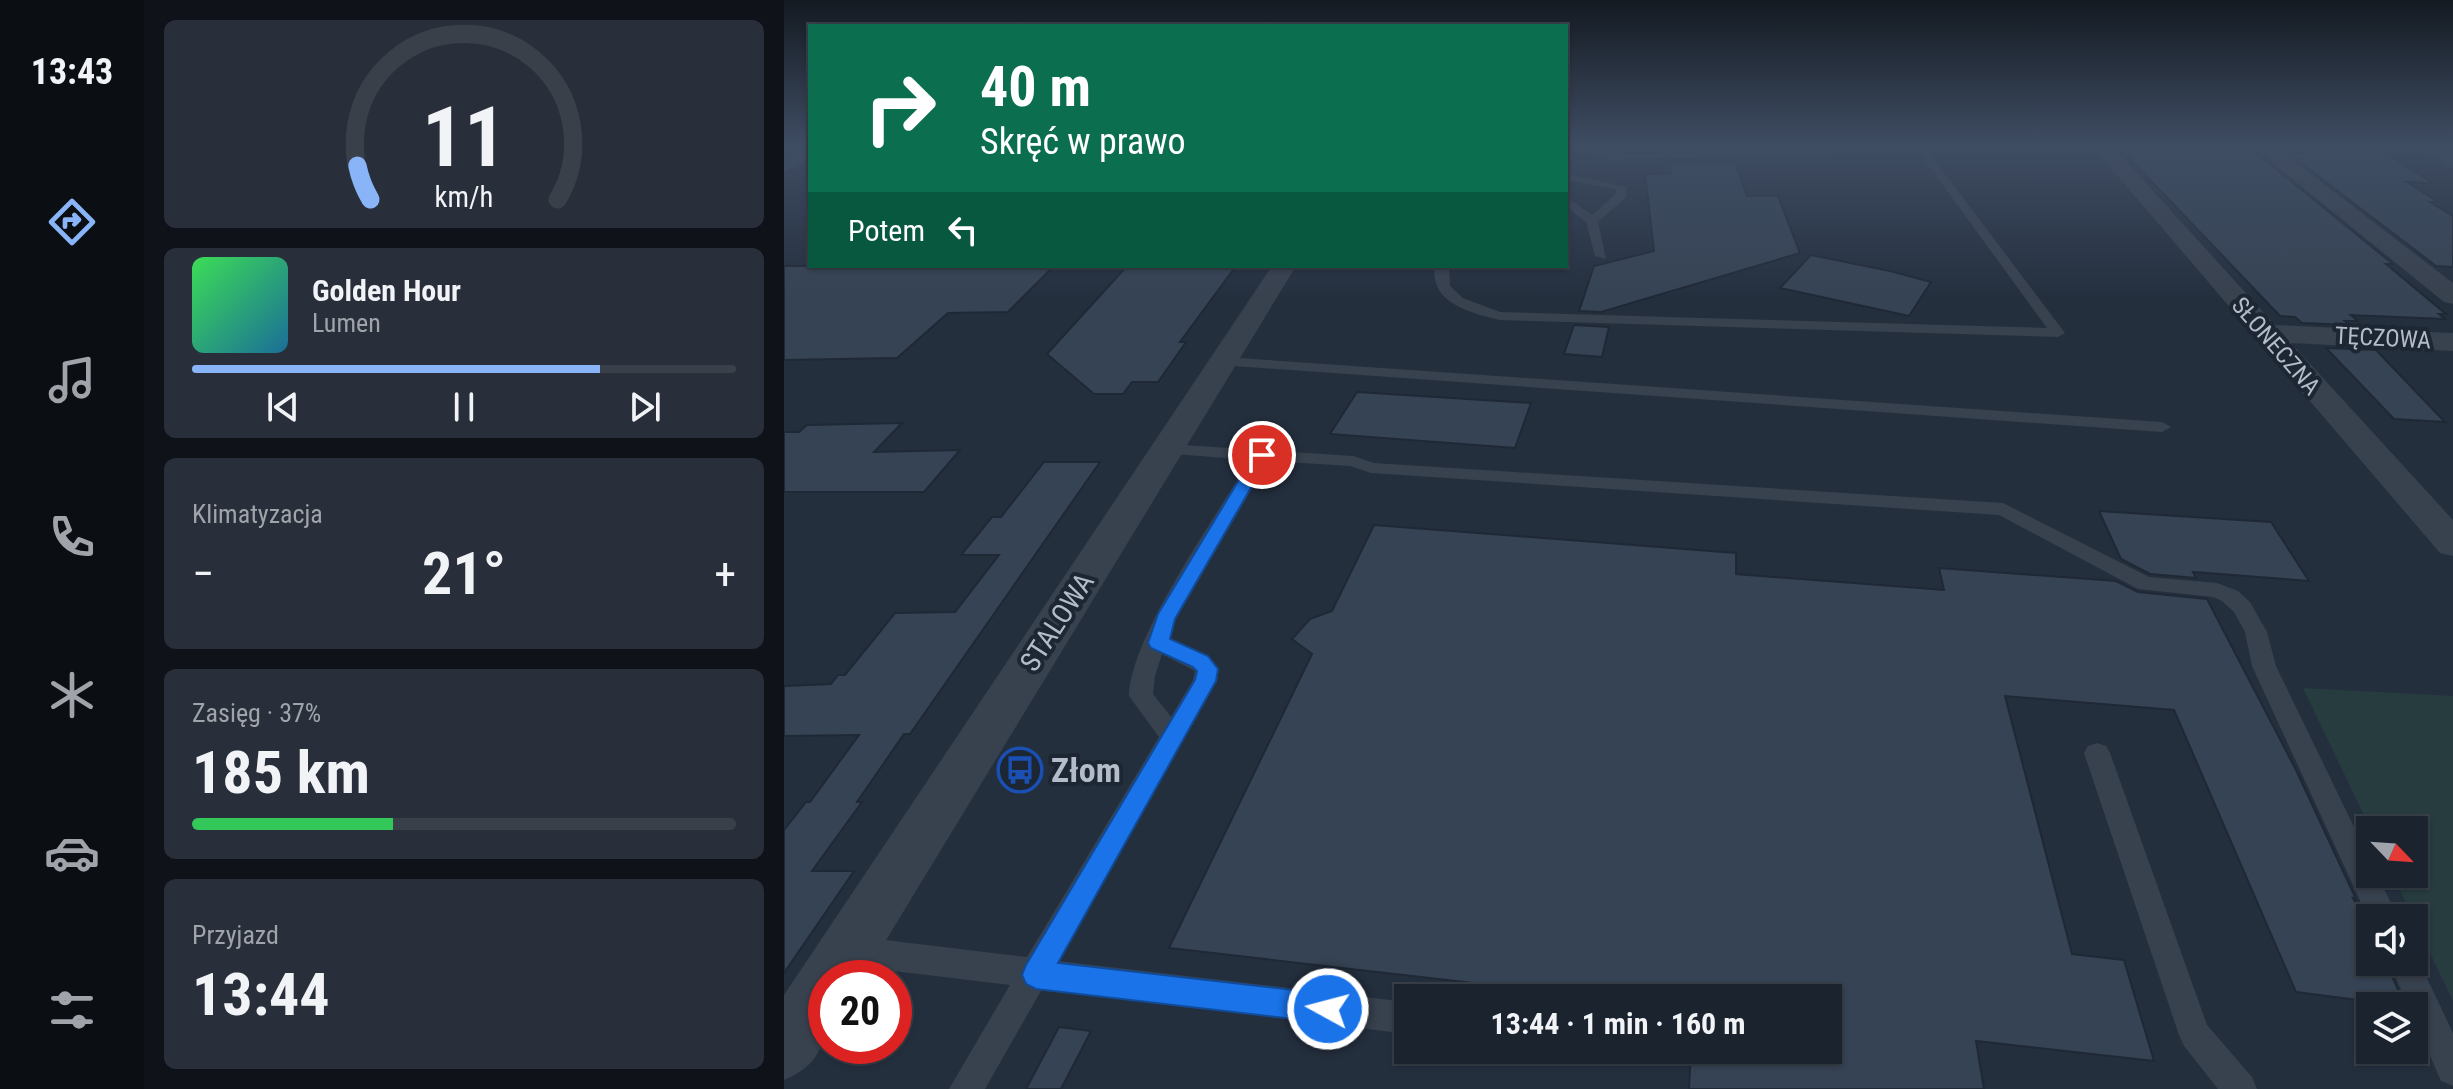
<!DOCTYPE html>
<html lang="pl">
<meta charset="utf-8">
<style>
body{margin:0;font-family:"Roboto Condensed",sans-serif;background:#282f3a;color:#f1f3f6;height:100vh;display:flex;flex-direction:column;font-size:30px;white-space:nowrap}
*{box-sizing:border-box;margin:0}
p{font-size:26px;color:#a0a4aa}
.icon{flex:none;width:44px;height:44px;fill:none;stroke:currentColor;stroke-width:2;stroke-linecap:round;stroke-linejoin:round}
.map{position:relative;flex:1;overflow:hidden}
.side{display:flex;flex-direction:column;gap:20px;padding:20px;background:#0f1319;width:640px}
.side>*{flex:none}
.top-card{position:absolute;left:24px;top:24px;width:760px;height:244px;border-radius:0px;box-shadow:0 2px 6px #0004,0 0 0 2px #39404a;background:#0b6e4f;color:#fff;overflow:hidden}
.needle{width:52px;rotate:115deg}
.tools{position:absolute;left:1572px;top:816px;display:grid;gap:16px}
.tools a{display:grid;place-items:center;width:72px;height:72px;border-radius:0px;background:#1b232e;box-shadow:0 2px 6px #0004,0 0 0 2px #39404a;font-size:40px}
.speed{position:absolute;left:24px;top:960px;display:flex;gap:16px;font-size:40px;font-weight:700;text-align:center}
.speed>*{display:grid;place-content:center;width:104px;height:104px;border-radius:50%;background:#1b232e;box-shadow:0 2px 6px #0004,0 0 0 2px #39404a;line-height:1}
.speed .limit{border:12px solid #d22;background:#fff;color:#111}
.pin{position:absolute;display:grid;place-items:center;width:68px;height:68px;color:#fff;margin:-34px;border:4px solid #fff;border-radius:50%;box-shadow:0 2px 8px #0007}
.me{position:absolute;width:88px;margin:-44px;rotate:277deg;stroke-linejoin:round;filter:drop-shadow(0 0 6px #0008)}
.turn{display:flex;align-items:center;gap:28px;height:168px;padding:0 40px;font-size:36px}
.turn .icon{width:104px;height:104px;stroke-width:2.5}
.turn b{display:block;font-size:56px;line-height:68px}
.then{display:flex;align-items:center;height:76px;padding:0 40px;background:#0003;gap:16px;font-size:30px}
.big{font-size:60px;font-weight:700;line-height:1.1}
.side .tile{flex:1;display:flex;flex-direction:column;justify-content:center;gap:12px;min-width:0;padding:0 28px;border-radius:12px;background:#282f3a}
.side .dial{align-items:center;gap:0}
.dial svg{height:208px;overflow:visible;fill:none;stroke:#39404a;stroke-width:7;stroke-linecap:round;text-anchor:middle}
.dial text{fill:#f1f3f6;stroke:none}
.song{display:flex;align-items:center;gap:24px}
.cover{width:96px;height:96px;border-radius:12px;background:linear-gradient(135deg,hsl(130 70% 55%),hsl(200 70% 35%))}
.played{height:8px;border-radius:4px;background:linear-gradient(90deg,#8ab4f8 75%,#39404a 75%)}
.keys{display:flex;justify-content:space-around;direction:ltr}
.heat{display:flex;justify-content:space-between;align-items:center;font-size:44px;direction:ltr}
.charge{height:12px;border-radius:6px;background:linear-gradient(90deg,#34c759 37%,#39404a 0)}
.trip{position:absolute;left:610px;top:984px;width:448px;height:80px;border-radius:0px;background:#1b232e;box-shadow:0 2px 6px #0004,0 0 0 2px #39404a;font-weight:700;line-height:80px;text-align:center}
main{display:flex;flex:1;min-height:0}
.tab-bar{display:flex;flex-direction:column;width:144px;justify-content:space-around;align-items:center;background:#0b0e12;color:#a0a4aa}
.tab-bar .icon{width:56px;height:56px}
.tab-bar .on{color:#8ab4f8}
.tab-bar b{font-size:36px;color:#f1f3f6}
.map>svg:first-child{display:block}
.green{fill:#263c3f}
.building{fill:#364354;stroke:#1f2835;stroke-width:2}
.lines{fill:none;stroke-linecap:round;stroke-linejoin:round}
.lane{fill:#38414e;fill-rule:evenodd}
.street{fill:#38414e;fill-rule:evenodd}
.route{fill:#1a73e8;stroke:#114b97;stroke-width:2}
.labels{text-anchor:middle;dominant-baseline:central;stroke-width:8;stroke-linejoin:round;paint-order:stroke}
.far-street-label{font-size:24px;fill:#b4bcc9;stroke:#1d2633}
.street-label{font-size:28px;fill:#b4bcc9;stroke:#1d2633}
.near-poi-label{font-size:34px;font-weight:bold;fill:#b4bcc9;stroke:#1d2633;text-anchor:start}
</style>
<main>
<nav class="tab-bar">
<b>13:43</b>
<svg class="icon on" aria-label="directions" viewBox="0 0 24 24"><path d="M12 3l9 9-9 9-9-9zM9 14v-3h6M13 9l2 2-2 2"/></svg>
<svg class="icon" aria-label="music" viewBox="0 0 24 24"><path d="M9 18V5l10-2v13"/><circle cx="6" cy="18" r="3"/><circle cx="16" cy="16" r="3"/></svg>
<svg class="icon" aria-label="phone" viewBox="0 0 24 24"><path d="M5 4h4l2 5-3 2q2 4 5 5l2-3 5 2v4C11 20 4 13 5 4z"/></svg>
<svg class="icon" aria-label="climate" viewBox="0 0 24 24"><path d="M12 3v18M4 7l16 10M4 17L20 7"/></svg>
<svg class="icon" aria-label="car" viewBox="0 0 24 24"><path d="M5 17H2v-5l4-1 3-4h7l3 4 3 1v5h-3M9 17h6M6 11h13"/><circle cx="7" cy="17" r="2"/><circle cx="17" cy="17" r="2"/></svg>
<svg class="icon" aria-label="filters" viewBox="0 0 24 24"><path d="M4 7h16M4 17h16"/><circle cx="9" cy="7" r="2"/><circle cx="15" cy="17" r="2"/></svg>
</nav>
<section class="side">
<div class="tile dial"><svg viewBox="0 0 100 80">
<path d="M14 69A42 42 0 1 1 86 69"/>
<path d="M14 69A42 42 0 0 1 9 56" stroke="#8ab4f8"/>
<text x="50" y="56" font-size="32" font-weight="700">11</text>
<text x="50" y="72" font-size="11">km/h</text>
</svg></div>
<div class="tile">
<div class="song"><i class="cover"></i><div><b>Golden Hour</b><p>Lumen</p></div></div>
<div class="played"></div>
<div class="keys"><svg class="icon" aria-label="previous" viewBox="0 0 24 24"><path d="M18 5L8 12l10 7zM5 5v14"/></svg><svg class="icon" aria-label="pause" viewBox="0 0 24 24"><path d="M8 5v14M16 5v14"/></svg><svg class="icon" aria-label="next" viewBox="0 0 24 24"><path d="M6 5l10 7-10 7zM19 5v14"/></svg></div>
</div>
<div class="tile"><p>Klimatyzacja</p>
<div class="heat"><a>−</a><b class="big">21°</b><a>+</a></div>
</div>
<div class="tile"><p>Zasięg · 37%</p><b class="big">185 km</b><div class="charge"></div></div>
<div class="tile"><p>Przyjazd</p><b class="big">13:44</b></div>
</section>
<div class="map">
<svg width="1669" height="1089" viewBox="0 0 1669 1089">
<rect width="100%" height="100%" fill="#242f3e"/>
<polygon class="green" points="1519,688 1669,696 1669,1001 1608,874 1630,874 1630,830 1587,830"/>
<g class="building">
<polygon points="1334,146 1470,151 1609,264 1602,264 1662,314 1655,314 1661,319 1567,315 1574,321 1561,321 1566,325 1518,323 1511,317 1496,316"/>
<polygon points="1507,146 1590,146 1649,183 1623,182 1654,202 1646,202 1669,216 1669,267 1652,266 1504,153 1518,153"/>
<polygon points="885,162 951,162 963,196 994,196 1016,253 817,312 795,311 810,266 870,251 861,174 887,173"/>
<polygon points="1027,255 1106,271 1147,282 1125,316 996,288"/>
<polygon points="0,266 270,266 224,312 164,313 113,358 0,360"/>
<polygon points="343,266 452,266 396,342 402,342 374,382 348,382 339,394 310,394 263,354"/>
<polygon points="790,325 825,327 818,357 780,354"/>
<polygon points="1542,348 1592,350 1661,422 1610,419"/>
<polygon points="573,392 747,403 731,448 546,434"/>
<polygon points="118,423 90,452 176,450 140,492 0,492 0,432 15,432 23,425"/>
<polygon points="260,462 316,462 126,734 120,734 73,802 78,802 28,871 70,871 0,973 0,830 22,802 26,802 75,735 0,736 0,686 47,684 54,675 61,675 111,613 171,612 215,555 177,555 208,517 217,517"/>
<polygon points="1315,511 1487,522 1525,581 1409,572 1412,578 1366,574 1337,559"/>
<polygon points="590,525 952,553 952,574 1160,590 1155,568 1332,581 1354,592 1423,599 1512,770 1572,899 1569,898 1586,931 1586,962 1602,962 1621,1006 1512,992 1390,710 1221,696 1288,954 1340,960 1370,1061 1192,1041 1200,1089 905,1089 907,1050 1009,1050 1044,1054 1044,998 819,998 385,948 528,654 508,639 526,619 548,611"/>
<polygon points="275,1027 307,1031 277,1089 242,1089"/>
</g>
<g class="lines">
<g class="lane">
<path d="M782,146H798L825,154L1140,146L1281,333L1274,337L716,320C687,313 645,303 651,266H665L666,286L679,298L716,312L1263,328L1134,151L825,160Z"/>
<polygon points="782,174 843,187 842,197 814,222 822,259 811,256 802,222 782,206 782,197 808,215 832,194 832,189 782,180"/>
<polygon points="440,357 1378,422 1387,427 1378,432 435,365 435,359"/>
<path d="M384,444L569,456L590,463L1219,503L1365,577L1433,583L1454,591L1466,602L1483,632L1492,666L1586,860V874H1593L1614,918H1586V922L1468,666L1461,632L1450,612L1438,601L1429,597L1354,589L1215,515L587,473L566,466L484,461L392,619L385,638L425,656L435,669L433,681L274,961L624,1002V1034L258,989L201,1089H165L226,985L68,966L57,961L53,951L57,941L68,936L243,957L375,737L345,696C347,635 433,515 466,460L378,453L375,449ZM378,654L411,671L409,680L387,717L369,694L371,676Z"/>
<polygon points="1313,743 1322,746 1326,753 1423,1025 1468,1077 1473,1089 1434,1089 1400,1046 1395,1035 1300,753 1304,746"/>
<polygon points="1630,951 1669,1033 1669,1086 1657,1081 1630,1019 1630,1006 1624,1006 1605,962 1630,962"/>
</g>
<g class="street">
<polygon points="19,146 26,146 26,158 0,172 0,157"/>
<polygon points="1308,146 1328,146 1491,325 1669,333 1669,351 1507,343 1669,520 1669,556 1656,553"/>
<polygon points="1468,146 1490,146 1669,283 1669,304 1660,302"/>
<polygon points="1632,146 1656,146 1669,154 1669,168"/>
<path d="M488,266H512L79,978H42C42,1024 49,1060 0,1080V995Z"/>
</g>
</g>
<linearGradient id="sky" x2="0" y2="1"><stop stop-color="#141a22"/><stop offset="0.49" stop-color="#3f4d63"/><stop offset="1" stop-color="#3f4d63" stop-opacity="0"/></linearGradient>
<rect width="1669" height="298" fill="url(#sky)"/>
<polygon class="route" points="478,451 486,455 391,619 386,639 424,656 434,669 432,681 274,963 544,994 555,998 559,1009 555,1019 544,1023 252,989 242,984 238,975 242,965 411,680 413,671 409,667 367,648 364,643 374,614 470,455"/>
<defs>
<g id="bus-ring" transform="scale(2.3)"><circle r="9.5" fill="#1d2633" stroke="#1a4fb4" stroke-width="1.5"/><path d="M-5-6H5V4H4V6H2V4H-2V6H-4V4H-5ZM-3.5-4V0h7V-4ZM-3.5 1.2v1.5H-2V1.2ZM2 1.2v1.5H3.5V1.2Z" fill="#1a4fb4"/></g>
</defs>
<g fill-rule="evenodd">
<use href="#bus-ring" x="236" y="770"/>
</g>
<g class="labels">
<g class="far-street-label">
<text transform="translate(1599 338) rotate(3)">TĘCZOWA</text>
<text transform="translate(1492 346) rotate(49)">SŁONECZNA</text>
</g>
<g class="street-label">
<text transform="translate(273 622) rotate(-57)">STALOWA</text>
</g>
<g class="near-poi-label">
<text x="267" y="770">Złom</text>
</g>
</g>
</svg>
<div class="tools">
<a><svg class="needle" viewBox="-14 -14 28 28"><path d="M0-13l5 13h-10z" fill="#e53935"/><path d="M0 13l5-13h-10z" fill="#a0a4aa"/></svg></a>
<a><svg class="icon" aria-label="sound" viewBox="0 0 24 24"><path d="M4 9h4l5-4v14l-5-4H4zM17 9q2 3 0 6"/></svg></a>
<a><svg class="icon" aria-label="layers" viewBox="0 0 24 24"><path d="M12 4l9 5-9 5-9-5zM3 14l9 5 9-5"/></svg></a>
</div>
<div class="speed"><div class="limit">20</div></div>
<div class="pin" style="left:478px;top:455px;background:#d93025"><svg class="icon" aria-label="arrive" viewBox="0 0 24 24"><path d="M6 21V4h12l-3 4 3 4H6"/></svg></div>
<svg class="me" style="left:544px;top:1009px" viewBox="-20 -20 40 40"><circle r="17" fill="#1a73e8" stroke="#fff" stroke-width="3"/><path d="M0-11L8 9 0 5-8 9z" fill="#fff"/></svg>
<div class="trip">13:44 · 1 min · 160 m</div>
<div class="top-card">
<div class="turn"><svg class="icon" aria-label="right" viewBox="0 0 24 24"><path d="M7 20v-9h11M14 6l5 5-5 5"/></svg><div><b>40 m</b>Skręć w prawo</div></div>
<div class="then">Potem<svg class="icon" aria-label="left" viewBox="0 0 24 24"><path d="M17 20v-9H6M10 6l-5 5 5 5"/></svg></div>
</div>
</div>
</main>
